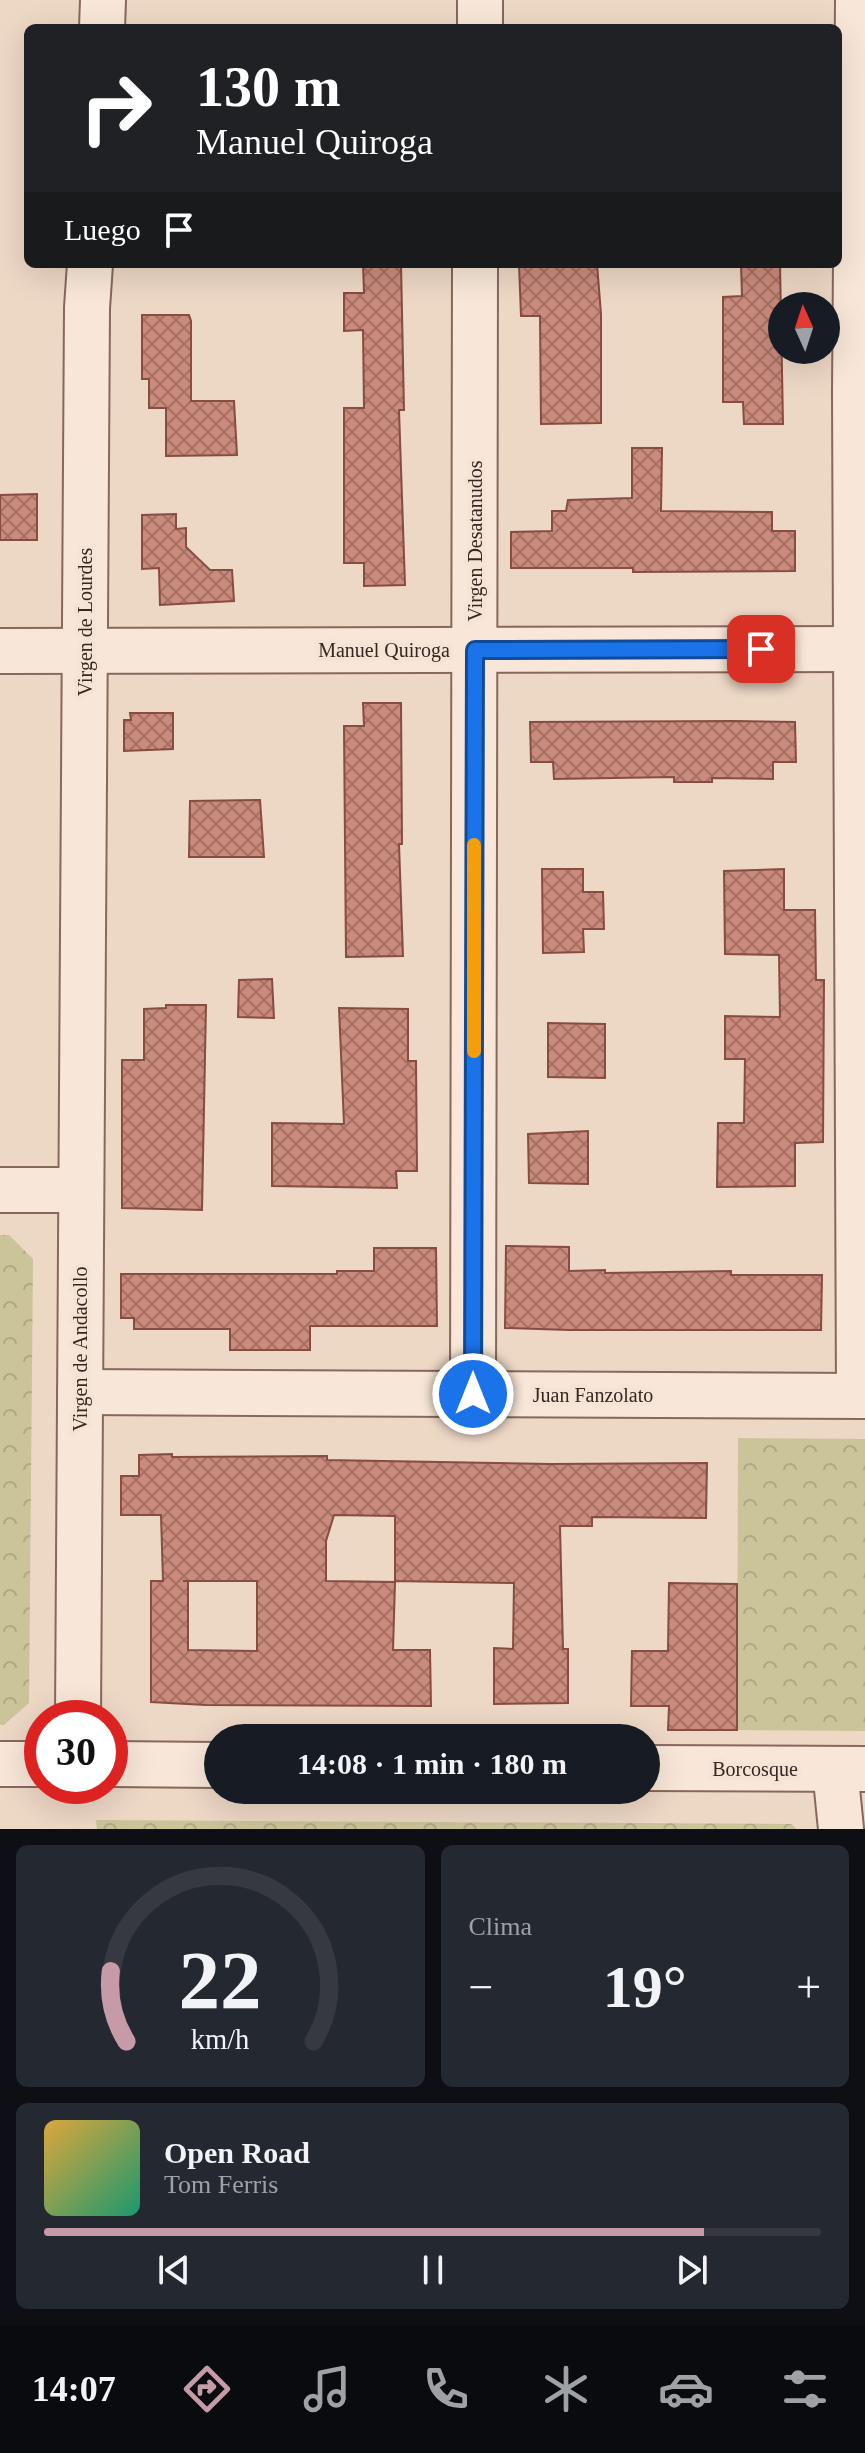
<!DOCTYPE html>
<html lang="es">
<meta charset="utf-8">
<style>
body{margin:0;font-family:Georgia,serif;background:#242831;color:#f1f3f6;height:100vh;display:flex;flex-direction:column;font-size:30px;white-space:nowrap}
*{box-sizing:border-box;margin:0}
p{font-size:26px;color:#9ea1a6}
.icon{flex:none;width:44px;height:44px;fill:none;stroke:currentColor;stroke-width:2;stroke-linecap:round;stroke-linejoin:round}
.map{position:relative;height:1829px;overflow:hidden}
.drawer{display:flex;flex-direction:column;gap:16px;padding:16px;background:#0d0f14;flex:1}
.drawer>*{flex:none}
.guide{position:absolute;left:24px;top:24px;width:818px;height:244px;border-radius:12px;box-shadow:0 8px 32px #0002;background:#202124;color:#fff;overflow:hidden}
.needle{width:52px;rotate:357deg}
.fabs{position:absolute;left:768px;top:292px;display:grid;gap:16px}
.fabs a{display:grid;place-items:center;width:72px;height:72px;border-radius:50%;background:#171b24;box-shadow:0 8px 32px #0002;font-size:40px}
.speed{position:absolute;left:24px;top:1700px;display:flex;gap:16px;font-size:40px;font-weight:700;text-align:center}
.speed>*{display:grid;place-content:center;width:104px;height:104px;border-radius:50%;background:#171b24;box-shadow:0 8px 32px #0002;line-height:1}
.speed .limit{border:12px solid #d22;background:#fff;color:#111}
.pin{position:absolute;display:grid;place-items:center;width:68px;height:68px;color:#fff;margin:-34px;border-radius:16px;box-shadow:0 4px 12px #0006}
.me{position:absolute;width:88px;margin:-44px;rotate:0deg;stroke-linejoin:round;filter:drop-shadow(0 0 6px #0008)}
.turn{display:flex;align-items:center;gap:28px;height:168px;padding:0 40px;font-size:36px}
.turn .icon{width:104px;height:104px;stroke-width:2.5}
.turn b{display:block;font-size:56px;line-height:68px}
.then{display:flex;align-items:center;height:76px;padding:0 40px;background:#0003;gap:16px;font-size:30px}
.big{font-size:60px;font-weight:600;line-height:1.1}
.drawer .widget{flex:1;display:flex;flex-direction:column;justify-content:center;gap:12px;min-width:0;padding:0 28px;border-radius:12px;background:#242831}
.drawer .dial{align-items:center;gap:0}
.dial svg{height:208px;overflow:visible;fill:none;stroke:#363941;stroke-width:7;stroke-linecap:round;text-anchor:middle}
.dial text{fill:#f1f3f6;stroke:none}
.song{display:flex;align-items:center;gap:24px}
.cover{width:96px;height:96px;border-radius:12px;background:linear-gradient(135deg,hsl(40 70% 55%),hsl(160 70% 35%))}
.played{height:8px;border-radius:4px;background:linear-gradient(90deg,#c79aa7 85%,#363941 85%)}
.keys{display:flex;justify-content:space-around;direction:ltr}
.heat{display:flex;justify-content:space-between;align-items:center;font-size:44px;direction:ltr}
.drawer .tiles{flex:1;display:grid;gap:16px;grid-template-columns:1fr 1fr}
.widget:last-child{grid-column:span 2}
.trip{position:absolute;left:204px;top:1724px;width:456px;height:80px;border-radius:40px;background:#171b24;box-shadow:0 8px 32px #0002;font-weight:600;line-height:80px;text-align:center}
.dock{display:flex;height:128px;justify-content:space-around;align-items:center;background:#090b0e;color:#9ea1a6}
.dock .icon{width:56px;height:56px}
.dock .selected{color:#c79aa7}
.dock b{font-size:36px;color:#f1f3f6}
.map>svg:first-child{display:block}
.park{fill:url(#park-crowns)}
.building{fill:url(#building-cross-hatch);stroke:#864d42;stroke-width:2;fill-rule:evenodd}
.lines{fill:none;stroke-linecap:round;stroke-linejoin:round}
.minor-casing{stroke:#87685c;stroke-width:48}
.minor{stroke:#f8e7d8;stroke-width:44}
.route-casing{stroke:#114b97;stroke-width:20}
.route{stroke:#1a73e8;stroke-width:14}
.slow{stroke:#f59e0b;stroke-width:14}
.labels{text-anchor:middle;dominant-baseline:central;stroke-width:8;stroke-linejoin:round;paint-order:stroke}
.street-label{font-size:20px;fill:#38251f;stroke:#f4e4d5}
</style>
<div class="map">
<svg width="865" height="1829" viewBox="0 0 865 1829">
<defs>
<pattern id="park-crowns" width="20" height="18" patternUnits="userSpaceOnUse" patternTransform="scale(2)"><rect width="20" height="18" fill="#cbc499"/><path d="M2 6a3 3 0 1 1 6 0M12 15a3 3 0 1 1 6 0" fill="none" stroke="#afa883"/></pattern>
<pattern id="building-cross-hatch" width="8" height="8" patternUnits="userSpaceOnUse" patternTransform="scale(2)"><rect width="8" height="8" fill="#ca8a7c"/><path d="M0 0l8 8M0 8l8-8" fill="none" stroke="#a57165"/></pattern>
</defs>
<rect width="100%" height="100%" fill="#edd7c5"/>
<g class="park">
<polygon points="0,1235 9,1235 33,1259 29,1703 4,1725 0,1725"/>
<polygon points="738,1438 865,1439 865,1731 737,1730"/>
<polygon points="96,1820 791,1824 796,1829 97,1829"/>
</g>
<g class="building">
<polygon points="363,264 401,264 404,410 399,410 405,585 364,586 364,563 344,563 344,408 364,408 363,330 344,331 344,293 364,293"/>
<polygon points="519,264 597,264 601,314 601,423 541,424 540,316 521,316"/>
<polygon points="741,264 780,264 783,424 744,424 743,402 723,402 723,297 742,296"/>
<polygon points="142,315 189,315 191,321 191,401 234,401 237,455 166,456 166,408 149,408 149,379 142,379"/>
<polygon points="632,448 662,448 661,511 772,512 772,531 795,531 795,571 633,572 633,568 511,568 511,532 552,531 552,511 566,511 568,500 632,498"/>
<polygon points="37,494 37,540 0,540 0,495"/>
<polygon points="176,514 176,529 186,528 186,547 210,570 232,570 234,601 160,605 159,568 142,569 142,515"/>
<polygon points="363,703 401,703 402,844 399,844 403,956 346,957 344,726 364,726"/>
<polygon points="130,713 173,713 173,749 124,751 124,720 131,720"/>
<polygon points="734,721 795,722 796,762 773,762 773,779 712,778 712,782 674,782 674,777 554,779 553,762 531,762 530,722"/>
<polygon points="260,800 264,857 189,857 190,801"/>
<polygon points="542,869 583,869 583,892 603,892 604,929 583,929 584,952 543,953"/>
<polygon points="784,869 784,910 815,910 816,980 824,980 823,1142 795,1143 795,1186 717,1187 718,1123 744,1123 745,1059 725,1059 725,1016 780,1017 779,955 725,954 724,871"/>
<polygon points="272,979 274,1018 238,1017 239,980"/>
<polygon points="166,1005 206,1005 202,1210 122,1208 122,1060 144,1060 144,1009 166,1008"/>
<polygon points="339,1008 408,1009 408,1061 416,1061 417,1171 396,1171 397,1188 272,1186 272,1123 344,1124"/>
<polygon points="548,1023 605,1024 605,1078 548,1077"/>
<polygon points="588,1131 588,1184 529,1183 528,1134"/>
<polygon points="506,1246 569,1247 569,1271 605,1270 605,1273 731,1271 731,1275 822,1275 821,1330 569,1330 505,1328"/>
<polygon points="374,1248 436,1248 437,1326 310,1326 310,1350 230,1350 230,1329 134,1329 134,1318 121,1318 121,1274 337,1274 337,1271 374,1271"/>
<path d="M172,1454V1457L327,1456V1460L550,1464L707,1463L706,1518L592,1517V1526H560L563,1649H568V1703L494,1704V1648L513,1649L514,1583L395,1581V1516L334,1515L326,1541V1581L395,1582L393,1650H430L431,1706L206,1705L151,1702V1581H163L161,1515H121V1476H139V1455ZM183,1581H257V1651L188,1650V1581Z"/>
<polygon points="669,1583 737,1584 737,1730 668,1730 669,1706 631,1706 632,1651 668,1651"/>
</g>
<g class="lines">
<g class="minor-casing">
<g id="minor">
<polyline points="858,0 855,392 859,1396"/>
<polyline points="102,28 103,0"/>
<polyline points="480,28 480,0"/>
<polyline points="0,651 865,649"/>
<polyline points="0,1190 81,1190"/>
<polyline points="80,1392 865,1396"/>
<polyline points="473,1394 475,264"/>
<polyline points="78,1718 87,308 90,264"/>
<polyline points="0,1764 42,1764"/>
<polyline points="110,1764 218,1765"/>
<polyline points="646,1768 865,1769"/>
<polyline points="835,1769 841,1829"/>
</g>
</g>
<use href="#minor" class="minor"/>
</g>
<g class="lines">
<g class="route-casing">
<polyline id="route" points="473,1394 475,650 761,649"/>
</g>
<use href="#route" class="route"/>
<polyline class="slow" points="474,1051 474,845"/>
</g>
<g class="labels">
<g class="street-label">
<text transform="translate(475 541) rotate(-90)">Virgen Desatanudos</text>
<text transform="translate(85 622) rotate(-90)">Virgen de Lourdes</text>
<text x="384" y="650">Manuel Quiroga</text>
<text transform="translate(80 1349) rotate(-90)">Virgen de Andacollo</text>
<text x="593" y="1395">Juan Fanzolato</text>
<text x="755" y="1769">Borcosque</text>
</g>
</g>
</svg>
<div class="fabs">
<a><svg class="needle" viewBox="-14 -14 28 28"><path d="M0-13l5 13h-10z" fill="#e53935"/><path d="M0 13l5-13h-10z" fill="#9ea1a6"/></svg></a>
</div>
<div class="speed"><div class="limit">30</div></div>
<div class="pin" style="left:761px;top:649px;background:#d93025"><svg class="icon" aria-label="arrive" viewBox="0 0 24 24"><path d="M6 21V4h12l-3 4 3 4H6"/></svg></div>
<svg class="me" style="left:473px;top:1394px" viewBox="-20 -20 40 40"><circle r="17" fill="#1a73e8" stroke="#fff" stroke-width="3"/><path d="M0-11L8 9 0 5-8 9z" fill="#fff"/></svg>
<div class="trip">14:08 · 1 min · 180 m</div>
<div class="guide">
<div class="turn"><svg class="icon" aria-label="right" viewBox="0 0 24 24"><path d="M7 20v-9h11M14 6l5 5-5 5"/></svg><div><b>130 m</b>Manuel Quiroga</div></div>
<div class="then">Luego<svg class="icon" aria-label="arrive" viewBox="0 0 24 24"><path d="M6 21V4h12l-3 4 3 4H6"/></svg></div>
</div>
</div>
<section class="drawer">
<div class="tiles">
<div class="widget dial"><svg viewBox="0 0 100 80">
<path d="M14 69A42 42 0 1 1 86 69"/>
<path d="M14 69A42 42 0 0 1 8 42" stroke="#c79aa7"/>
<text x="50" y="56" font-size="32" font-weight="700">22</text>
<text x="50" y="72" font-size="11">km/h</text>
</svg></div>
<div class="widget"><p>Clima</p>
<div class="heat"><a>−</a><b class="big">19°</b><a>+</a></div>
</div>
<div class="widget">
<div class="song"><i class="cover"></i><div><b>Open Road</b><p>Tom Ferris</p></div></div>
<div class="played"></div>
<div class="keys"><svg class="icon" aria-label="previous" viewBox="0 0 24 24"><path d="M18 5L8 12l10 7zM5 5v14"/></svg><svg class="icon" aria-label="pause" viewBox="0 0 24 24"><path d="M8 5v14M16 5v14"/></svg><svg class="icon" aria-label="next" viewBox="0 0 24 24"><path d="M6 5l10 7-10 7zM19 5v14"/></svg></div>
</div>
</div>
</section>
<nav class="dock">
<b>14:07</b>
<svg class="icon selected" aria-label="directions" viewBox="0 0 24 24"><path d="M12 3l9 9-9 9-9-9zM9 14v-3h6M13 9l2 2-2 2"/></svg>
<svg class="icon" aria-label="music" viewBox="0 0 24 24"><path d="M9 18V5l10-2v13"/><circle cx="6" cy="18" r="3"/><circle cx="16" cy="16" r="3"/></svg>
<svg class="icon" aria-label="phone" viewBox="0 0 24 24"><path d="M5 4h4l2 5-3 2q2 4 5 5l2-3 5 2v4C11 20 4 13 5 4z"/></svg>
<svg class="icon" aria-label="climate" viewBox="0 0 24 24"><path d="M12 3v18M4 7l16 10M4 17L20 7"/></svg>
<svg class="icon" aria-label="car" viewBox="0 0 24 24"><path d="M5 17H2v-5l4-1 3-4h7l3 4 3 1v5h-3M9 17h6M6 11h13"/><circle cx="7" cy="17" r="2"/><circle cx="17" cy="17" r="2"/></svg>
<svg class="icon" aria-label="filters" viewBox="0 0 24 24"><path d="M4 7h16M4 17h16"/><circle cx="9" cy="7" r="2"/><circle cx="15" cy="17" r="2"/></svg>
</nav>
